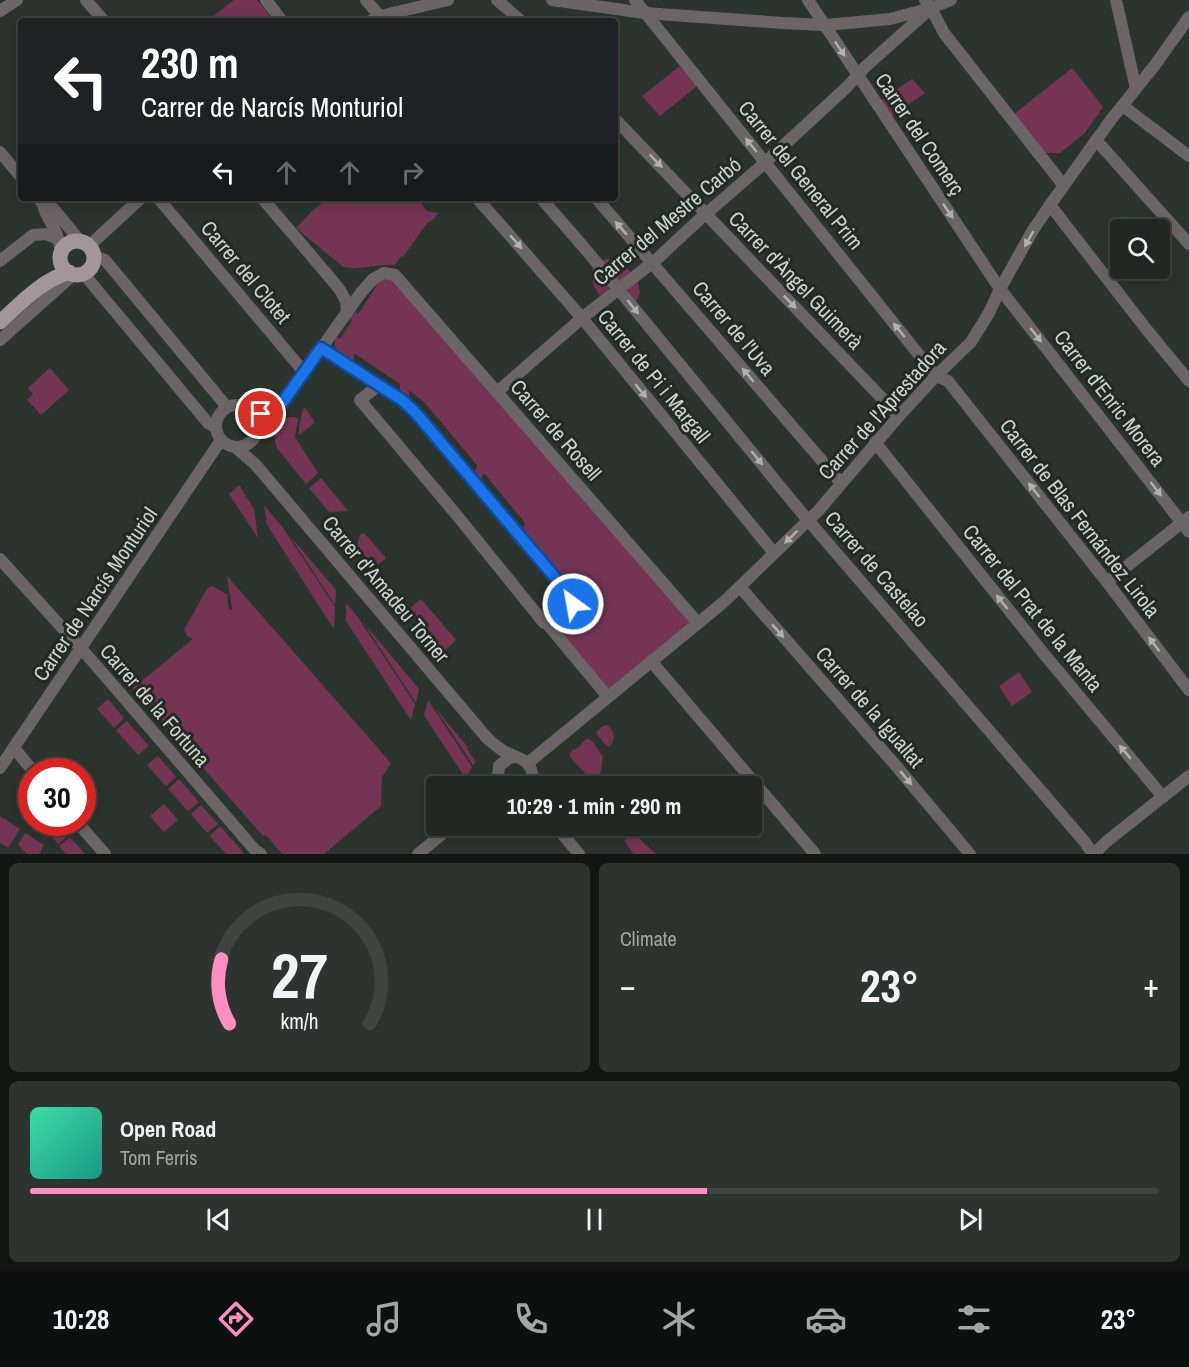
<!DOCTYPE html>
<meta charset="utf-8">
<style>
body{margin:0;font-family:"Archivo Narrow",sans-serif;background:#2d342f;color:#f1f3f6;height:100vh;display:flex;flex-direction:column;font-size:22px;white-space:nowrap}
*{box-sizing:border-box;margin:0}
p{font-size:20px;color:#a2a6a5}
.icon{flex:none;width:33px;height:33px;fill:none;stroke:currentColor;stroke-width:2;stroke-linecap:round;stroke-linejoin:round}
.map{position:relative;height:854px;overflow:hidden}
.sheet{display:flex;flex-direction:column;gap:9px;padding:9px;background:#121613;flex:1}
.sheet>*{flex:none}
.banner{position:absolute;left:18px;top:18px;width:600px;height:183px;border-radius:6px;box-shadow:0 3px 15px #0003,0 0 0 2px #3e4440;background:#202124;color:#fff;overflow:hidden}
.tools{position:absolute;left:1110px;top:219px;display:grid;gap:12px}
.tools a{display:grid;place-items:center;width:60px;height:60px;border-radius:6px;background:#212822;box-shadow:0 3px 15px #0003,0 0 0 2px #3e4440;font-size:30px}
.speed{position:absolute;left:18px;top:758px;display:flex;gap:12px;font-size:30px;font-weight:700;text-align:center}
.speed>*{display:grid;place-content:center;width:78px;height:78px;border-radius:50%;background:#212822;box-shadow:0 3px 15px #0003,0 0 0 2px #3e4440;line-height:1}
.speed .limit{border:9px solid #d22;background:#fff;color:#111}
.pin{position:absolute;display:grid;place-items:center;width:51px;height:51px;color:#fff;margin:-26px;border:3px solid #fff;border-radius:50%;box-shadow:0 2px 6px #0007}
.me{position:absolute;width:66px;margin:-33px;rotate:328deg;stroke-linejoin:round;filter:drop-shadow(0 0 4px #0008)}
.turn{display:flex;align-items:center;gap:21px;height:126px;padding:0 24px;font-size:27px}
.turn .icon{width:78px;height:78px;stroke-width:2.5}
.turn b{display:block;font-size:42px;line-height:51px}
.lanes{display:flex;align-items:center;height:57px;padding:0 24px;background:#0003;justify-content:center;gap:30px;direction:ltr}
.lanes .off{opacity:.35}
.big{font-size:45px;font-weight:800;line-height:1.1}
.sheet .tile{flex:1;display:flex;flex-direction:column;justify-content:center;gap:9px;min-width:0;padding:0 21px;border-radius:9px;background:#2d342f}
.sheet .dial{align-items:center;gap:0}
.dial svg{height:156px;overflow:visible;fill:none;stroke:#3e4440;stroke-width:7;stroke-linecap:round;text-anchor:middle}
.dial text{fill:#f1f3f6;stroke:none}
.song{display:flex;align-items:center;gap:18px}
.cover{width:72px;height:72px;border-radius:9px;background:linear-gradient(135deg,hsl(160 70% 55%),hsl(170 70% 35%))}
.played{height:6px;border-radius:3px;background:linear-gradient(90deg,#fc8fc2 60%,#3e4440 60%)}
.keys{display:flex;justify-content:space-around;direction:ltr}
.heat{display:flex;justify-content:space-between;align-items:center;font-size:33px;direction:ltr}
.sheet .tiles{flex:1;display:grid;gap:9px;grid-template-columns:1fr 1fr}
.tile:last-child{grid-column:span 2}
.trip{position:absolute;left:426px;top:776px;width:336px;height:60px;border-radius:6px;background:#212822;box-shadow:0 3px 15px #0003,0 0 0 2px #3e4440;font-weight:800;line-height:60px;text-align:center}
.tabs{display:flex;height:96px;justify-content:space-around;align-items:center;background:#0d100e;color:#a2a6a5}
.tabs .icon{width:42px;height:42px}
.tabs .active{color:#fc8fc2}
.tabs b{font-size:27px;color:#f1f3f6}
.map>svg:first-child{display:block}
.green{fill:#743554}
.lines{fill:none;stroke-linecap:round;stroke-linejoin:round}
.minor{stroke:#6b6567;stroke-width:12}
.major{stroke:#a2969b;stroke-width:15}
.oneway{fill:#b0b2af}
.route-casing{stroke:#114b97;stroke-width:15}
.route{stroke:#1a73e8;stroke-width:10}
.labels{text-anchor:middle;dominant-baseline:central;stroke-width:6;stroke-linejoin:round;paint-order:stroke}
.street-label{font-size:21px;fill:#ced3ce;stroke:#222b23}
</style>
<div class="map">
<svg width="1189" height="854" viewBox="0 0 1189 854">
<rect width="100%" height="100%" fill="#2c352d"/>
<g class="green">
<polygon points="234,0 257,0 274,21 207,21"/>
<polygon points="680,66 697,86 660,116 642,96"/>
<polygon points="1072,68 1103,107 1085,133 1060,153 1045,153 1014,114"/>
<polygon points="912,79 925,93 892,116 881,100"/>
<path d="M329,198H417L427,211L438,213L434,219L427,223L403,257L401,256L395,265C377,263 360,271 343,267L296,228L313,210Z"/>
<path d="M607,259C619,260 625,265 632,274L619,282L600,261Z"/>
<path d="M593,267L609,286L608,288L609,289L601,296C593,287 590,279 593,267Z"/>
<path d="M381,279L394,280L690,622L611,688H608L557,627L575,610L522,532L525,523L484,473L480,481L474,475L477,465L425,403L409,390V400L400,394V384L354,353L353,363C343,356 331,351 336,337L340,339L352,321L350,318L355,312L358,314L376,287L374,285Z"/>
<polygon points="637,280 640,293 636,302 628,291 628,288"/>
<polygon points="50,368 69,390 41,415 27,400 33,394 28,388"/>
<polygon points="305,408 314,421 313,424 299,435 299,427 303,409"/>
<path d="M289,417L298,418L295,437L318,473L306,484L277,448C272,436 277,423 289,417Z"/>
<polygon points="321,478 348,511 329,512 309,488"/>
<polygon points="239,485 254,509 258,538 229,494"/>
<polygon points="264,505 283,528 335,607 334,629 267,525"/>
<polygon points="364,533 386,558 375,567 357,546 360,535"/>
<polygon points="290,536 336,590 335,605"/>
<polygon points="227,576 391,763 382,777 381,806 324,854 282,854 266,835 263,836 133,688 193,639 186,635 187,633 184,630 208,587 210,588 212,586 227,594 229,610 232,609"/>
<polygon points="421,599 456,640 444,651 409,609"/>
<polygon points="346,603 357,616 415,704 411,720 346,621"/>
<polygon points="363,622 419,689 416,703"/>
<polygon points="1019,672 1032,692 1012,706 999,686"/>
<polygon points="108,699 124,718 114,728 97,709"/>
<polygon points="428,700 472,767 466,779 424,715"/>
<polygon points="435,708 468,747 467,749 476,762 473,765"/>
<polygon points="127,721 149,746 138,755 116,730"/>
<path d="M607,725C615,730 616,741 609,747L605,744L596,733L601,727Z"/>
<path d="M586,739H589L593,742L603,757C601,766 602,778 594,783L571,758L570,754L572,750L578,748Z"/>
<polygon points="158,756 176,777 166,786 147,765"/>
<polygon points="179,779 199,802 188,811 168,789"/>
<polygon points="164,804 178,820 164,832 150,816"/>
<polygon points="201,805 218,824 207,833 191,814"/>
<polygon points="0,816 20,829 8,848 0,843"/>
<polygon points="39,822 58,822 69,835 58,844"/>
<polygon points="220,826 242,851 244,854 226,854 210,836"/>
<polygon points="631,831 656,854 634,854 624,841"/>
<polygon points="25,833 44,845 39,854 27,854 18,845"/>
<polygon points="70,837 85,854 66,854 59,846"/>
</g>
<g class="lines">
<g class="minor">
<polyline points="86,0 104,21"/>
<polyline points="266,0 282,21"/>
<polyline points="366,0 384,21"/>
<polyline points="497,0 521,21"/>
<polyline points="552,0 645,13 783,23 824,25 848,23 890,19 931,8 951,0"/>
<polyline points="635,0 936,376 948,381 1107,582 1189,690"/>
<polyline points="808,0 1000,289 1189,532"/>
<polyline points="925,0 933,12 944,33 1061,182 1064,184"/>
<polyline points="1116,0 1136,89"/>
<polyline points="0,11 17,0"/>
<polyline points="370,21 380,16 448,0"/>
<polyline points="1123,106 1189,156"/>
<polyline points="615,119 899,416"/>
<polyline points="1096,140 1189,244"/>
<polyline points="0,152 21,177"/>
<polyline points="38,198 43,204 53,208 80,241"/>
<polyline points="158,198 304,372"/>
<polyline points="262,198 326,273 340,290 346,301 347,312"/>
<polyline points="477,198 582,318 774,553"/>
<polyline points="541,198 587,251 801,512 1084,841 1093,854"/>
<polyline points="596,198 841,483"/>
<path d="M43,204C45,215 49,218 54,228C58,236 60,244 61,253"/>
<polyline points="1050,205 1147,330 1189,381"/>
<polyline points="89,246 141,198"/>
<polyline points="95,256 105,260 227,407"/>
<polyline points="0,261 33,235 46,234 58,239"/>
<polyline points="83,273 208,423 216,428"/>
<polyline points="0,340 74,274"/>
<polyline points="321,348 402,400 415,412 569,594 573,600 572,608 549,626 608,697"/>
<polyline points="379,385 360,400 455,513 544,623"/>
<polyline points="497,392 582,318 657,259 700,219 759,168 847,87 864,68 931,8"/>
<circle cx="237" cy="426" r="21"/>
<polyline points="256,416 283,402 360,294 373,279 384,273 395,275 698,623"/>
<polyline points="875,442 1044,654 1163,797"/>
<path d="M235,447L255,464L487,738C492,742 497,747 502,750C514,758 529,757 532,773C533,779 532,782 528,786"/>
<polyline points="0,559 94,663 255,850 261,854"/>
<polyline points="1107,582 1189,517"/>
<polyline points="740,587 897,767 970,854"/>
<polyline points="651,661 815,854"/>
<polyline points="14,748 33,771"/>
<polyline points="528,763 725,601 819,510 899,416 936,376 971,342 989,313 1000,289 1033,230 1050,205 1110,121 1155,65 1189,17"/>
<polyline points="0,768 221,440"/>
<polyline points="497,786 499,766 509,758 515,757"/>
<polyline points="77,822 105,854"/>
<polyline points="555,825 579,854"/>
<polyline points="418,854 453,825"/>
<polyline points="1094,854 1106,842 1189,776"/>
</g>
<g class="major">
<circle cx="77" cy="258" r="17"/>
<path d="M0,322C21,303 41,281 69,272"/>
</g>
</g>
<defs><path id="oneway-solid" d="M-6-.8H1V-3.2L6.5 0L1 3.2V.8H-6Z" transform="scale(1.5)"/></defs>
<g class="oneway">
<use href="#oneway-solid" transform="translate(840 49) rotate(56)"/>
<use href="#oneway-solid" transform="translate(751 145) rotate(-129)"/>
<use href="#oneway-solid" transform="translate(656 161) rotate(46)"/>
<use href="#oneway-solid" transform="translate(948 211) rotate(56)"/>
<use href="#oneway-solid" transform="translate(621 228) rotate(-131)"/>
<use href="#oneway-solid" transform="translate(1029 239) rotate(120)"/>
<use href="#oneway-solid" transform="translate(516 242) rotate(49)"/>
<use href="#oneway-solid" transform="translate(790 302) rotate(46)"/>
<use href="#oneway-solid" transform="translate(633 307) rotate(51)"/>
<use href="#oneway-solid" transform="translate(899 330) rotate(-129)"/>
<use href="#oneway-solid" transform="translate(1036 335) rotate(52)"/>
<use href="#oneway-solid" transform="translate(748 375) rotate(-130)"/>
<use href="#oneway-solid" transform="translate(641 391) rotate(51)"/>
<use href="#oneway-solid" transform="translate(757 458) rotate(51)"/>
<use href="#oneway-solid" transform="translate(1156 489) rotate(52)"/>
<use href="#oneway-solid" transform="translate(1034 490) rotate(-128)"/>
<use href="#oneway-solid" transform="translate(791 537) rotate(136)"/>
<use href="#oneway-solid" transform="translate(1002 602) rotate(-129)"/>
<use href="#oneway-solid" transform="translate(778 631) rotate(49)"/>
<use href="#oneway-solid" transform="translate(1154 644) rotate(-127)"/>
<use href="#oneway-solid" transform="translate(1125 752) rotate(-130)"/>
<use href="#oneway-solid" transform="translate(906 778) rotate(50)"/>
</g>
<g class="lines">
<g class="route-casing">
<polyline id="route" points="261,414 283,402 321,348 402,400 415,412 569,594 573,600 573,604"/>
</g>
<use href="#route" class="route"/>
</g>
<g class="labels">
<g class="street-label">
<text transform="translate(920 134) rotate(56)">Carrer del Comerç</text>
<text transform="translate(801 175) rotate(51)">Carrer del General Prim</text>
<text transform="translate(667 221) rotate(-40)">Carrer del Mestre Carbó</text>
<text transform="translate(246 272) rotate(50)">Carrer del Clotet</text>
<text transform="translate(796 280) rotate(46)">Carrer d'Àngel Guimerà</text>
<text transform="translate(734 328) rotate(50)">Carrer de l'Uva</text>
<text transform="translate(654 376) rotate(51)">Carrer de Pi i Margall</text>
<text transform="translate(1110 398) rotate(52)">Carrer d'Enric Morera</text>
<text transform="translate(882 410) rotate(-48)">Carrer de l'Aprestadora</text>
<text transform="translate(556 430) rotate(49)">Carrer de Rosell</text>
<text transform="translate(1080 518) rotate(52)">Carrer de Blas Fernández Lirola</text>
<text transform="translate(877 569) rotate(49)">Carrer de Castelao</text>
<text transform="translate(386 589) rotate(50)">Carrer d'Amadeu Torner</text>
<text transform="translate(95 594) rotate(-56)">Carrer de Narcís Monturiol</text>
<text transform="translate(1033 608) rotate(51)">Carrer del Prat de la Manta</text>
<text transform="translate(155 705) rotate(49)">Carrer de la Fortuna</text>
<text transform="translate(870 707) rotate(49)">Carrer de la Igualtat</text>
</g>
</g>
</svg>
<div class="tools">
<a><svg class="icon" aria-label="search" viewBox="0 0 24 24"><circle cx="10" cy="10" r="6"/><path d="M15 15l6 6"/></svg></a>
</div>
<div class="speed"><div class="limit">30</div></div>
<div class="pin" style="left:261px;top:414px;background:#d93025"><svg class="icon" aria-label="arrive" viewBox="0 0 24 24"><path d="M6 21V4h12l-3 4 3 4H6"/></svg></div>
<svg class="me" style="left:573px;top:604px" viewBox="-20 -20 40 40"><circle r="17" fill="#1a73e8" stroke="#fff" stroke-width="3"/><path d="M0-11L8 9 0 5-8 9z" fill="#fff"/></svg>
<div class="trip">10:29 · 1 min · 290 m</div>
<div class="banner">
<div class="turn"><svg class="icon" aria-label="left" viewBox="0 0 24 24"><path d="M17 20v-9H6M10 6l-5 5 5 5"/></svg><div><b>230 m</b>Carrer de Narcís Monturiol</div></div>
<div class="lanes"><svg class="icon" aria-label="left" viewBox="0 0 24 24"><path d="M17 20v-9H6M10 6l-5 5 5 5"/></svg><svg class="icon off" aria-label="ahead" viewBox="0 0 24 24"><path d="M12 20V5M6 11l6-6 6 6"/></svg><svg class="icon off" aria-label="ahead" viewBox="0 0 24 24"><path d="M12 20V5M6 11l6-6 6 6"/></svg><svg class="icon off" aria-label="right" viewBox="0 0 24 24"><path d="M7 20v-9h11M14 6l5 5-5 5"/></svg></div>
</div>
</div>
<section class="sheet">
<div class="tiles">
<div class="tile dial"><svg viewBox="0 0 100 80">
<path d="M14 69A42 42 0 1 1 86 69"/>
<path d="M14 69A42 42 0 0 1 10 36" stroke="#fc8fc2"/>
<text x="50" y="56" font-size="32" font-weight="700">27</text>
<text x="50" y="72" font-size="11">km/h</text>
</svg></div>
<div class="tile"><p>Climate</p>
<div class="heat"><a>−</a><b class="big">23°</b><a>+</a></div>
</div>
<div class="tile">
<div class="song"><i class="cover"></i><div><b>Open Road</b><p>Tom Ferris</p></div></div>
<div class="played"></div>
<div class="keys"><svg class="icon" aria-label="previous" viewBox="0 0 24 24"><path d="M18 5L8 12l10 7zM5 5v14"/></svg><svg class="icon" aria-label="pause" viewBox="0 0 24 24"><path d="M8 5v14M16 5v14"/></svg><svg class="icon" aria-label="next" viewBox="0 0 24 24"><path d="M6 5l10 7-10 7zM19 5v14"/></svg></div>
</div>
</div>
</section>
<nav class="tabs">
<b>10:28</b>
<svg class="icon active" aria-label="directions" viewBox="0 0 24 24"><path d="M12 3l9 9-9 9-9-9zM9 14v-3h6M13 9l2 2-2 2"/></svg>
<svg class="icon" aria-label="music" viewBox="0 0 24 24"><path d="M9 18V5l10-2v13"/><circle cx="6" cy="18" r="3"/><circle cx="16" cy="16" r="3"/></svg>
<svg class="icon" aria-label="phone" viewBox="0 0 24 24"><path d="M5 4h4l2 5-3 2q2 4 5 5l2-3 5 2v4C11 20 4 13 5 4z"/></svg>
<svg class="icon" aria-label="climate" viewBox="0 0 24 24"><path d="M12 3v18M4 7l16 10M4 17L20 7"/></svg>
<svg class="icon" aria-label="car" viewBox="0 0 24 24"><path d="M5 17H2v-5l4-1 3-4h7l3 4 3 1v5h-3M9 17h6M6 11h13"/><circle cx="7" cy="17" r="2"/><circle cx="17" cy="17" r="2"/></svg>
<svg class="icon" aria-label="filters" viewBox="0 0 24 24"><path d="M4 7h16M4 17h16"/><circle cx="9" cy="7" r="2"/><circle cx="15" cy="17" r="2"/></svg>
<b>23°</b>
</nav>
